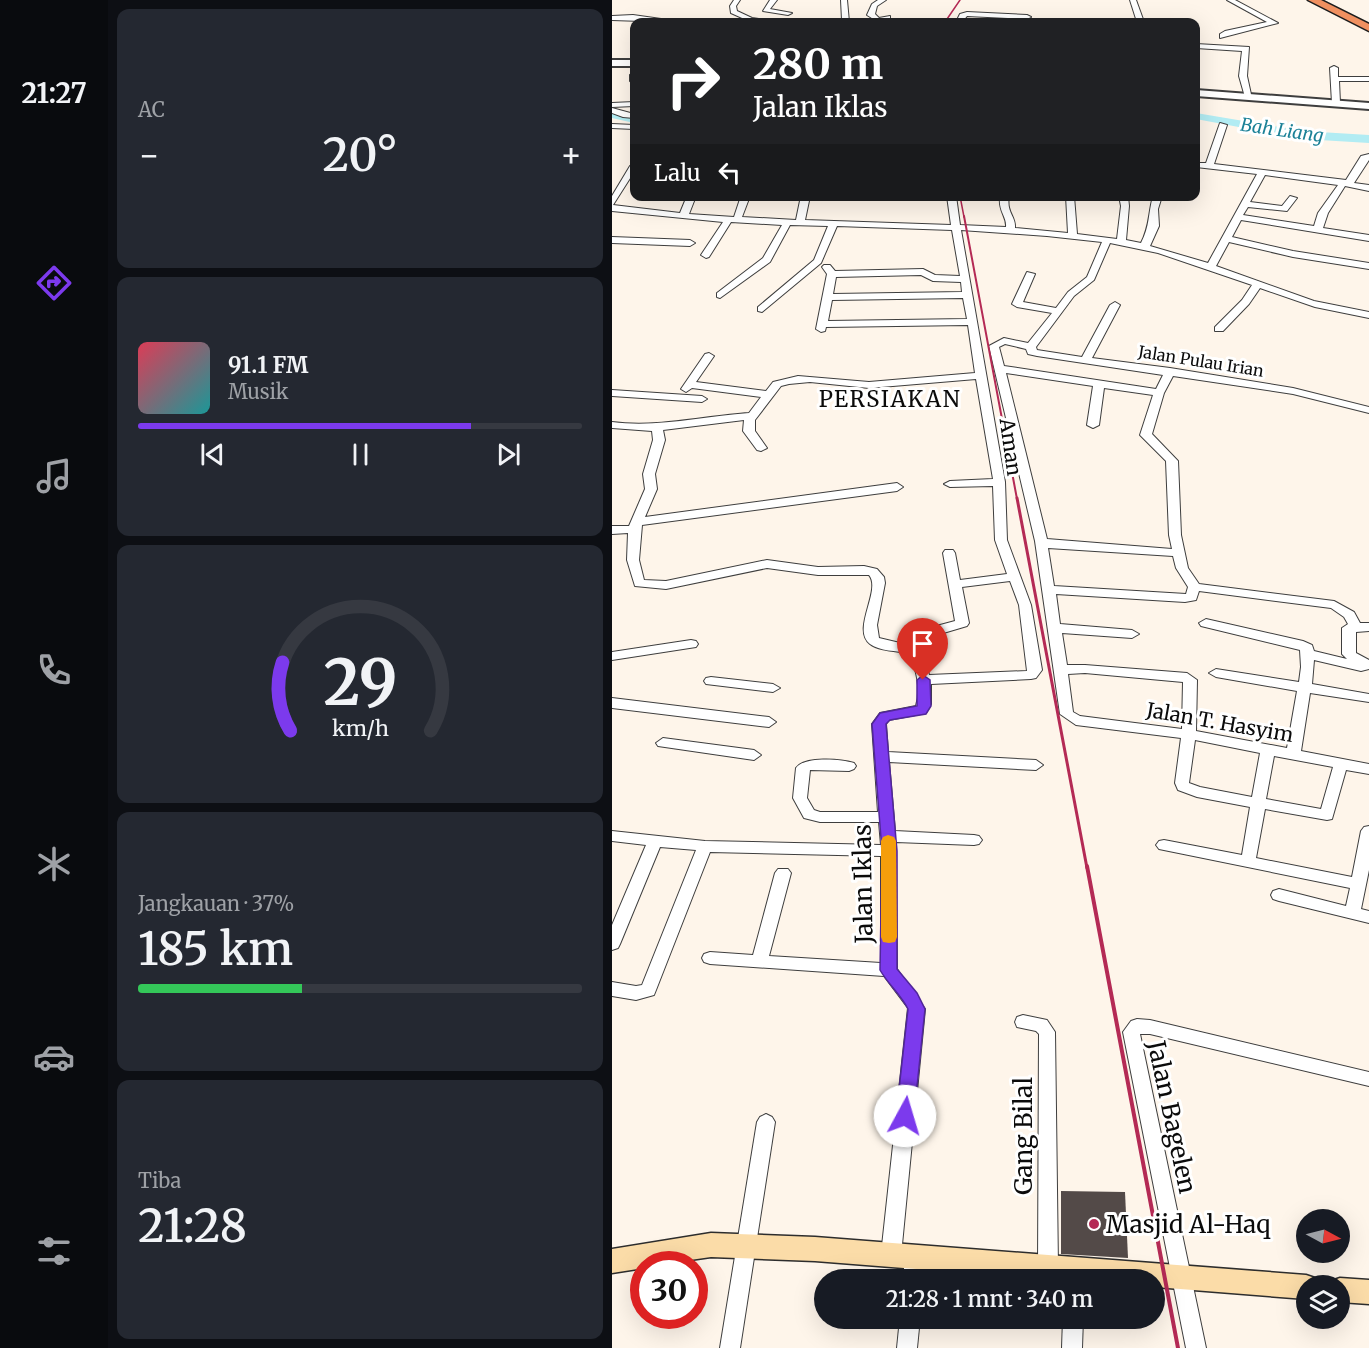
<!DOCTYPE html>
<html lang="id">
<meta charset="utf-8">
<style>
body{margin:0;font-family:Merriweather,serif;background:#242831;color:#f1f3f6;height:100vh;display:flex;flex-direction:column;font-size:22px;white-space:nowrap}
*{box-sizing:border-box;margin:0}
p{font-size:20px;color:#9ea1a6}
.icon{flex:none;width:33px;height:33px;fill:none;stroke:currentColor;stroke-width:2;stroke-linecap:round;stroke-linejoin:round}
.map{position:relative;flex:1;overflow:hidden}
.drawer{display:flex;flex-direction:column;gap:9px;padding:9px;background:#0d0f14;width:504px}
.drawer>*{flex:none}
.guide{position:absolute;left:18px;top:18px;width:570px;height:183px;border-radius:12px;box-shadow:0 6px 24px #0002;background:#202124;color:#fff;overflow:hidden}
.needle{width:39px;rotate:97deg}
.buttons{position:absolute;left:684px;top:1209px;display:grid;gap:12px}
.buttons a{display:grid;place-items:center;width:54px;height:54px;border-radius:50%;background:#171b24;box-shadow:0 6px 24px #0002;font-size:30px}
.speed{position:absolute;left:18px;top:1251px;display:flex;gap:12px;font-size:30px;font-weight:700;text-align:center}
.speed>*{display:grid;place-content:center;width:78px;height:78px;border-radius:50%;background:#171b24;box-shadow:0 6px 24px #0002;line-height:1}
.speed .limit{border:9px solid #d22;background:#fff;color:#111}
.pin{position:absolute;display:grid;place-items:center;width:51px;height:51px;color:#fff;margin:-62px -26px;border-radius:50% 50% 50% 0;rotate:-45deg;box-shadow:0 0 6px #0007}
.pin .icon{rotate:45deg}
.me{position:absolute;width:66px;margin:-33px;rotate:6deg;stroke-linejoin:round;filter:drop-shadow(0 0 4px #0008)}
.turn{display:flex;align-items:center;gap:21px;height:126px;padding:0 24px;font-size:27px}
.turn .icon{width:78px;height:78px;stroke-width:2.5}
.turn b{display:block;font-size:42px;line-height:51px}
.then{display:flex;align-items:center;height:57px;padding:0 24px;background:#0003;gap:12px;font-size:22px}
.big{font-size:45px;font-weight:600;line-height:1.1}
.drawer .tile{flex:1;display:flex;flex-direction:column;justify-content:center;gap:9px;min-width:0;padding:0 21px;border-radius:12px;background:#242831}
.drawer .dial{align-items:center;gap:0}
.dial svg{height:156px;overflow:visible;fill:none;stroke:#363941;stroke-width:7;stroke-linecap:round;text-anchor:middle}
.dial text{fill:#f1f3f6;stroke:none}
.song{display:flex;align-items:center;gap:18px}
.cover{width:72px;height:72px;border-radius:9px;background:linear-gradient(135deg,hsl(350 70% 55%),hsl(180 70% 35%))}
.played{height:6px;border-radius:3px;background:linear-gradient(90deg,#7c3aed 75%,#363941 75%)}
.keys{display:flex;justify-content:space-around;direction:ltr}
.heat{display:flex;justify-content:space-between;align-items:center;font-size:33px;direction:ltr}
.charge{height:9px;border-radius:4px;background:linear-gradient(90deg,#34c759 37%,#363941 0)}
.trip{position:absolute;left:202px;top:1269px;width:351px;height:60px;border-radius:30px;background:#171b24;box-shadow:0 6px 24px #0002;font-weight:600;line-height:60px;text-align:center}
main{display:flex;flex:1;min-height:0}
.dock{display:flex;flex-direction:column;width:108px;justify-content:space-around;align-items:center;background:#090b0e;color:#9ea1a6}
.dock .icon{width:42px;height:42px}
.dock .on{color:#7c3aed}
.dock b{font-size:27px;color:#f1f3f6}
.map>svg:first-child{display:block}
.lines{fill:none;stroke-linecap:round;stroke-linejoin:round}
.river{fill:#b2ecf3;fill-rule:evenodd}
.building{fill:#534a48}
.minor-casing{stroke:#3e3e3e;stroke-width:2}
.tertiary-casing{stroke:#3e3e3e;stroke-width:4}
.secondary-casing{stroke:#2d2d2d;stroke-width:3}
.trunk-casing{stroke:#1c1c1c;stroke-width:3}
.minor{fill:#fff;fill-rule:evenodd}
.tertiary{fill:#fff;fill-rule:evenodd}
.secondary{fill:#fbdca8;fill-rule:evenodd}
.trunk{fill:#f09060;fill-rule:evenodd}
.rail-far3{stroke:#b42a55;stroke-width:1.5}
.rail-far2{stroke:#b42a55;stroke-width:2}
.rail-far1{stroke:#b42a55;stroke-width:3}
.rail{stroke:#b42a55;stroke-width:4}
.route{fill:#7c3aed;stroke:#51269a;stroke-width:1.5}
.slow{fill:#f59e0b}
.poi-dot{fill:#b42a55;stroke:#fff;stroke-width:2}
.labels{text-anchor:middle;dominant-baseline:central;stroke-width:6;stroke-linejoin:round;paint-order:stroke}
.far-street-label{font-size:16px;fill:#0b0b0b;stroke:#fff}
.far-water-label{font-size:18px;font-style:italic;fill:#1b8197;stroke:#fff}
.street-label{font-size:20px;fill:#0b0b0b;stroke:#fff}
.quarter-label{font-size:22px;letter-spacing:1.5px;fill:#0b0b0b;stroke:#fff}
.near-street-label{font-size:24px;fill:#0b0b0b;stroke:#fff}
.near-poi-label{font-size:24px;fill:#0b0b0b;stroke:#fff;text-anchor:start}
</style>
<main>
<nav class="dock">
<b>21:27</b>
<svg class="icon on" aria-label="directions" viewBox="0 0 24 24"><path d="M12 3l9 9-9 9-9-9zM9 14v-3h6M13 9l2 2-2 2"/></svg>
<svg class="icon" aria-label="music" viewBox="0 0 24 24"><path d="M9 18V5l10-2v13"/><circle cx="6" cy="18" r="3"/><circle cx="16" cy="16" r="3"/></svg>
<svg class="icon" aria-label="phone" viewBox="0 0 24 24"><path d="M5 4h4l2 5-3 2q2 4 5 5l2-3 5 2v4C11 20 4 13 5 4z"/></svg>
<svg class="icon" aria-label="climate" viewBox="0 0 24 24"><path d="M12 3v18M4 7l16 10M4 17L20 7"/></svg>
<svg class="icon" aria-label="car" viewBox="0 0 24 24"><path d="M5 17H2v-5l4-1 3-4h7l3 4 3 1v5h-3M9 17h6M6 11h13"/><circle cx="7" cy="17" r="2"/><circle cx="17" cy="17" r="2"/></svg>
<svg class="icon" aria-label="filters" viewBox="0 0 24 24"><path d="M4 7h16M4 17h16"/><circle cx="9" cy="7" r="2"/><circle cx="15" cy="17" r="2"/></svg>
</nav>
<section class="drawer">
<div class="tile"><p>AC</p>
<div class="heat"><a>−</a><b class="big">20°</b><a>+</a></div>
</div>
<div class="tile">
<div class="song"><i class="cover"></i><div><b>91.1 FM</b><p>Musik</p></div></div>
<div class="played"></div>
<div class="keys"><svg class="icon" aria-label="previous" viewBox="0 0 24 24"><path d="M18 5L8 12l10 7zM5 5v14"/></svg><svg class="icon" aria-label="pause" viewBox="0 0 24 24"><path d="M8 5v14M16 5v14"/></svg><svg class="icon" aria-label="next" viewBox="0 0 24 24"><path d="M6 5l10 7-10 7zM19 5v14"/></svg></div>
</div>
<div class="tile dial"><svg viewBox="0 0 100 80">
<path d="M14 69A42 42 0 1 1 86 69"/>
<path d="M14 69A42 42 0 0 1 10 34" stroke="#7c3aed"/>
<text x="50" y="56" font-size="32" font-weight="700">29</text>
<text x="50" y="72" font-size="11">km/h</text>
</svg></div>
<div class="tile"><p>Jangkauan · 37%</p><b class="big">185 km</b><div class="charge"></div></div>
<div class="tile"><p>Tiba</p><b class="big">21:28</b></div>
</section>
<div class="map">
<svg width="757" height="1348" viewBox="0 0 757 1348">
<rect width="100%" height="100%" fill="#fef5ea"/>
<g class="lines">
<g class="river">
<polygon points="0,111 22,117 22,123 0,118"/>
<polygon points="584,113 691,131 757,135 757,143 691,139 584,119"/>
</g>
</g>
<polygon class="building" points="449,1191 513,1192 516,1258 449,1254"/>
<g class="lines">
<g class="minor-casing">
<g id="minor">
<polygon points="122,0 128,0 124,6 125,11 140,18 168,22 139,22 119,13 118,6"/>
<polygon points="158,0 165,0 158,9 180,13 176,15 151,11"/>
<polygon points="229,0 235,0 237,22 181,22 185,20 230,20"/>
<polygon points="266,0 274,0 265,6 263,14 267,18 278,16 278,20 266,22 255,15 260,4"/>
<polygon points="518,0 524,0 532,22 525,22"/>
<polygon points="615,0 623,0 666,23 608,38 608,34 613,31 655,22"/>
<polygon points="355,12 415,15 419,17 415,19 355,16 350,22 344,22 348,14"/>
<polygon points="21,15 56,20 60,22 0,20 0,16"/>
<polygon points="584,44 637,47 635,76 640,99 633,97 627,76 630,51 584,48"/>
<polygon points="722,66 726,68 726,77 757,77 757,81 727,81 728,103 724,105 720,103 718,68"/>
<polygon points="22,73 22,83 18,81 18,75"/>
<polygon points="22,102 22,106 0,107 0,103"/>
<polygon points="0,108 22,114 22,118 11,117 0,113"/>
<path d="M608,123L615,125L602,164L734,180L749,156L757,154V160L742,183L757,185V191L733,186L716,213L711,228L757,235V241L629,220L620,237L681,251L757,263V269L681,257L617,242L604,266L702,301L757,312V318L703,307L648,288L637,304L611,331H603V327L630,300L640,285L546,253L498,243L482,280L462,296L424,347L425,350L470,357L498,305L503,302L508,305L480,358L558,368L681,388L757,407V413L681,394L561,376L552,393L540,434L566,461L569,535L576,568L587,584L722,601L742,612L748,623H757V631L744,632V653L757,660V669L749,671L702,660L700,684L757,694V702L698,693L689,751L757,764V774L734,770L720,819L715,820L653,809L644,858L740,877L749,831L752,827L757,826V870L749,909L757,911V923L667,901L661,899L659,895L661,891L667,889L734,906L738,888L547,849L544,845L547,841L552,840L630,855L638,807L585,797L566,790L563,783L569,738L464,725L448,714L423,541L377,346L392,338L416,343L440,313L405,307L400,304L415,272L423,274L411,302L444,308L456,292L475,277L490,242L435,236L349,230L393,482L395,540L419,605L430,670L424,678L419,679L319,684V704L314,713L277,720L274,724L276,752L424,760L431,765L424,770L277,762L283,831L362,835L367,836L370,840L367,844L362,845L284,842L285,969L313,1009L289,1255L286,1261L279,1264L272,1261L269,1255L296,1008L272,976L98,964L92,962L90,958L92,954L98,952L141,955L163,873L166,869H176L179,873L157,956L269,963V856L98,852L44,990L42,995L24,1000L0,996V982L24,986L30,985L84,850L48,847L8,944L6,948L0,950V925L34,845L0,841V831L93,841L269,845L267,822H208L192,818L181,798L184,768C192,756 229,759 242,763L244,766L242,769L237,771L198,770L195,798L202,810L208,812H266L260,724L268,713L304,706C309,689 305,669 296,653C285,651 267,651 258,644C239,629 270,590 257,575H206L155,568L54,589L23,586L15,560L16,533L0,534V526H17L33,489L31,474L41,440L40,431L0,428V422C46,428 91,416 137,413L149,397L80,388L74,392L69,389L93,354L97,353L102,356L84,382L154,391L161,382L186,376L257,382L363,373L356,325L214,327L213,331L209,332L204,329L215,274L210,267L212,265H218L223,271L311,269L323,275L348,276L340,230L225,226L209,263L150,312L146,311V307L202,260L216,226L178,225L158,262L108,298L105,297V293L151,258L170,225L119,222L97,257L94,258L89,255L111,222L0,211V196L18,166L22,163V172L1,205L68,213L75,196H84L77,214L122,217L129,196H138L130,217L184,220L189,196H198L193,220L339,225L335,196H344L348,225L394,227C395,216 386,212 388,196H397C394,213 404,216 403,228L456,233L454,196H462L465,234L505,239L509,206L507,196H516L517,206L514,240L529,243C538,226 536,214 541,196H550L546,209L547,226L538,246L596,263L645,174L584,167V163H594ZM653,175L726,185L706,213L702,226L631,215L636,207L675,211L685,198L678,196L670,206L638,202ZM309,275L321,281L349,282L350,292L221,294L224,277ZM351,298L355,319L216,321L220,300ZM393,344L414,349L416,354L425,356L551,375L544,389L392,366L387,347ZM394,373L481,386L475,425L481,428L487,425L492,388L541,395L528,435L554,461L557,535L560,549L435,539ZM364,379L381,479L338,481L332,484L338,487L381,486L383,540L395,574L348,580L343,553L341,550H333L331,553L343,621L317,628L307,651L305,647L267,638L265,625L273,583L272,577L265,569L252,566L206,567L155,560L54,581L32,580L27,560L30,525L285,491L291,487L285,483L33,517L45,489L43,474L53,440L51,430L132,420L131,431L145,450L149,451L155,448L143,431V420L169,386L177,384L198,382L257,388ZM436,548L561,556L564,568L576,587L574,594L442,586ZM398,581L407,605L415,671L317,675L315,666L328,634L355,626L357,623L350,587ZM587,591L719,608L732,617L736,624L730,628V654L735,659L702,651L700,645L691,641L594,619L587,623L589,626L688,650L689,667L687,682L604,669L597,673L604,677L685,691L675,748L584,731L585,680L575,673L473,665H455L450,633L520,638L527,634L520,630L448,624L444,594L573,602L584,600ZM473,673L571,682L570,729L468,716L461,712L456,674ZM583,740L648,753L640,797L588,787L577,783ZM662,756L721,767L709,809L654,799Z"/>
<polygon points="0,124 22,125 22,129 0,128"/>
<polygon points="0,237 78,240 83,243 78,246 0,243"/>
<polygon points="0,390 90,396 95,399 90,402 0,396"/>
<polygon points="79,640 84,641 86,644 84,647 0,660 0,652"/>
<polygon points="99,677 161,684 168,688 161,692 94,684 92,681 94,678"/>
<polygon points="0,698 157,717 164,722 157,727 0,708"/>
<polygon points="51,738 142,750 149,755 142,760 46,746 44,743"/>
<polygon points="411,1015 435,1020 443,1032 446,1268 443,1274 436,1277 429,1274 426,1268 427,1034 424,1031 405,1027 403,1022 405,1017"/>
<polygon points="525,1019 538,1020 757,1072 757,1086 538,1034 528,1034 594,1348 574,1348 511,1032 519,1021"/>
<polygon points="154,1114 160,1117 163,1122 128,1348 108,1348 145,1122 148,1117"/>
<polygon points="303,1248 310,1251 313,1257 311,1280 291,1280 293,1257 296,1251"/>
<polygon points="288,1318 308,1318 305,1348 285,1348"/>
<polygon points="451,1318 471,1318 470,1348 450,1348"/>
</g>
</g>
<g class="tertiary-casing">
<g id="tertiary">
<rect x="0" y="60" width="22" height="6"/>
<polygon points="584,90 757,103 757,109 584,96"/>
</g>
</g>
<g class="secondary-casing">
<g id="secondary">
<polygon points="99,1233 203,1237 694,1275 703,1278 706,1286 694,1286 694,1299 543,1287 543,1280 444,1280 203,1261 99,1257 50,1264 32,1264 32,1268 0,1273 0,1249"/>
<polygon points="728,1278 757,1280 757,1304 728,1302 728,1286 717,1286 719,1281"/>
</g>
</g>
<g class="trunk-casing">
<polygon id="trunk" points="696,0 709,0 757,24 757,31"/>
</g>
<use href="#minor" class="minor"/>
<use href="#tertiary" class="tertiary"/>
<use href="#secondary" class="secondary"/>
<use href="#trunk" class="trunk"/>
<g class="rail-far3">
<polyline points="333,22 348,0"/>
<polyline points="348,196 352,217"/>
</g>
<polyline class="rail-far2" points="352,216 405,499"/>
<polyline class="rail-far1" points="405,498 475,868"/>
<polyline class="rail" points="475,866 566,1348"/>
</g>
<path class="route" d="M311,675L318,680L319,706L314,714L278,720L274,724L285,851V969L305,993L313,1009L302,1116L299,1122L293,1124L286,1122L284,1116L296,1009C289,995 276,984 268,970L270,851L260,724L268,713L305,706V680Z"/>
<polygon class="slow" points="276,835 282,837 284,841 285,937 283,942 277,943 271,942 269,937 269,841 271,837"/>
<circle class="poi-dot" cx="482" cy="1224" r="6"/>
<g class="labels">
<g class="far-street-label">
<text transform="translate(589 361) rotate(9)">Jalan Pulau Irian</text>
</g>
<g class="far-water-label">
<text transform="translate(670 130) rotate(8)">Bah Liang</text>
</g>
<g class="street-label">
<text transform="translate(399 447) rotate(82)">Aman</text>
<text transform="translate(608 722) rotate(10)">Jalan T. Hasyim</text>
</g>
<g class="quarter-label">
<text x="278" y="399">PERSIAKAN</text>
</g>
<g class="near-street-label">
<text transform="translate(251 884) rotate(-91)">Jalan Iklas</text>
<text transform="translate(560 1117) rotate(78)">Jalan Bagelen</text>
<text transform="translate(411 1136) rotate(-90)">Gang Bilal</text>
</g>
<g class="near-poi-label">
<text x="494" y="1224">Masjid Al-Haq</text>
</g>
</g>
</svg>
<div class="buttons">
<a><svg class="needle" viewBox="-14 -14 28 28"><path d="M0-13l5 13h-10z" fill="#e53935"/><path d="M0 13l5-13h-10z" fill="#9ea1a6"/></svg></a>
<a><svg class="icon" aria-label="layers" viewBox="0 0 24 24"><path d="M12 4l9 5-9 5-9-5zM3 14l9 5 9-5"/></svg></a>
</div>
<div class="speed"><div class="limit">30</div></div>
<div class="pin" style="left:311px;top:680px;background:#d93025"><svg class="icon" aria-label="arrive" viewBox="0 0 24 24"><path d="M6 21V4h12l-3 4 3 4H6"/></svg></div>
<svg class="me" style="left:293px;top:1116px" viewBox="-20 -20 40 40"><circle r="19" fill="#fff"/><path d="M0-13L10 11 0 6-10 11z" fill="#7c3aed"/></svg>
<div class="trip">21:28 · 1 mnt · 340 m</div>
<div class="guide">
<div class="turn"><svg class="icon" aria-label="right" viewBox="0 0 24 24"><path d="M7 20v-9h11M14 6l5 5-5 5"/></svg><div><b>280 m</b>Jalan Iklas</div></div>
<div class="then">Lalu<svg class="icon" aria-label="left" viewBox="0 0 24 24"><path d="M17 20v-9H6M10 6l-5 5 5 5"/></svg></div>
</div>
</div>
</main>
